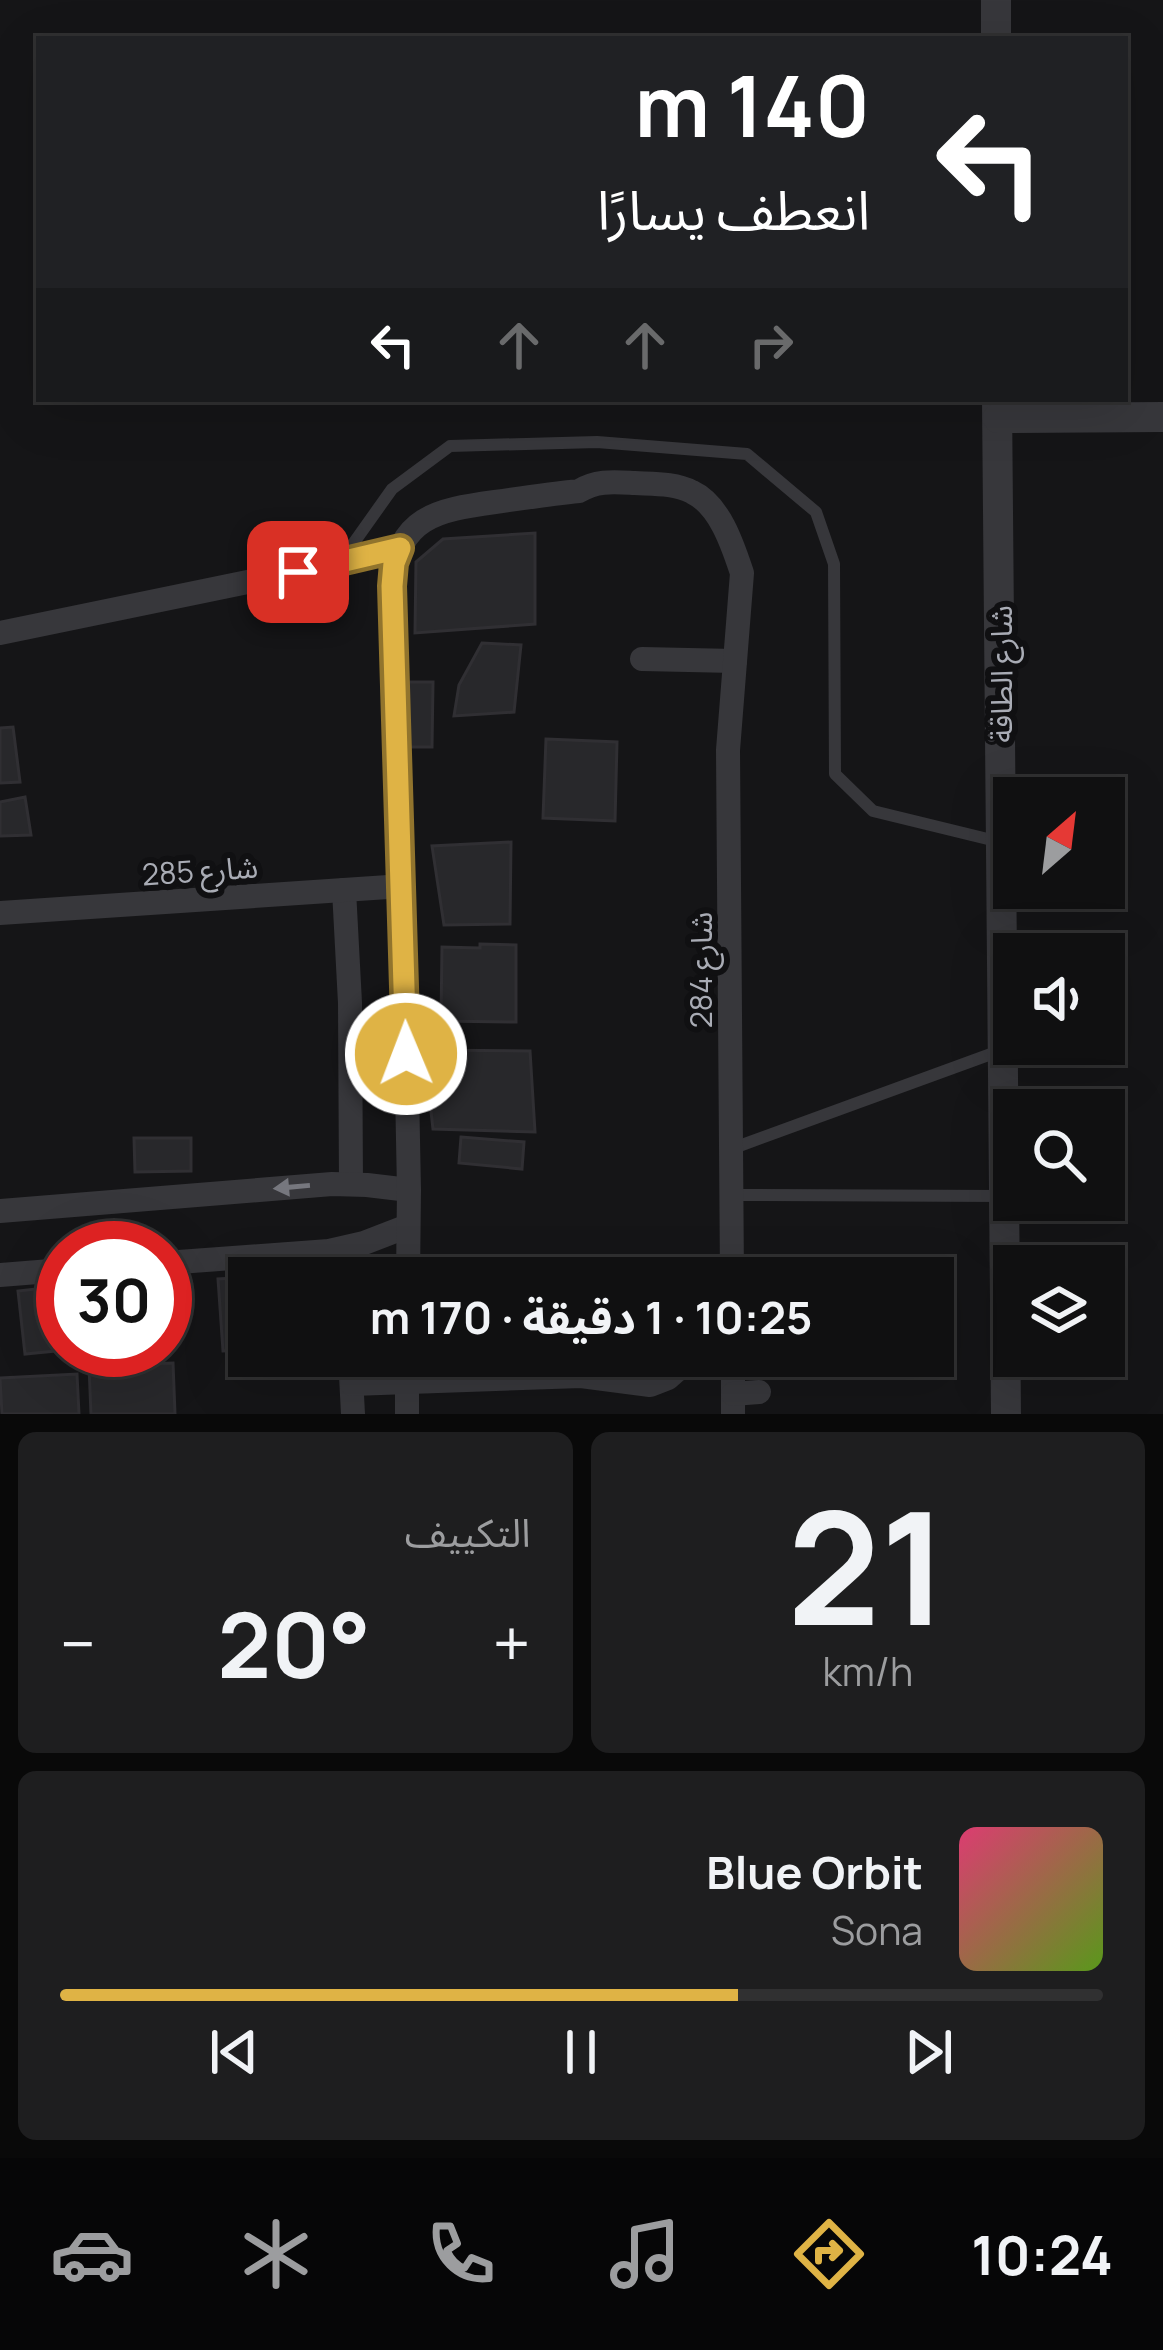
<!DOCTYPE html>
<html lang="ar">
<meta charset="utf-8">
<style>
body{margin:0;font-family:Manrope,"Noto Sans Arabic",sans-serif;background:#1e1e1f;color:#f1f3f6;direction:rtl;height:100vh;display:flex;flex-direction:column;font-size:45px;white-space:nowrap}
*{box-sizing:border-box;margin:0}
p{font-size:39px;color:#9c9d9f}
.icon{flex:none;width:66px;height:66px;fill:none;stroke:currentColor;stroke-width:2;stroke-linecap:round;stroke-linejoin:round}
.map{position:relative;height:1414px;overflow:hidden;direction:ltr}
.details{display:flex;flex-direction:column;gap:18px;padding:18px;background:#090909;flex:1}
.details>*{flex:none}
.hud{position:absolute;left:36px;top:36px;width:1092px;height:366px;border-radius:0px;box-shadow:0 12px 48px #0002,0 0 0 3px #303031;direction:rtl;background:#202124;color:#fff;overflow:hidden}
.needle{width:78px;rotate:28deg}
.fabs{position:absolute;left:993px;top:777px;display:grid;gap:24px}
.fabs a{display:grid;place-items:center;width:132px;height:132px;border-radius:0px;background:#101011;box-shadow:0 12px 48px #0002,0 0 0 3px #303031;font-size:60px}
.speed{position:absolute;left:36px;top:1221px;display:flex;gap:24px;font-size:60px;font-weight:700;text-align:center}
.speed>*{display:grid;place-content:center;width:156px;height:156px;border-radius:50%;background:#101011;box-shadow:0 12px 48px #0002,0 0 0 3px #303031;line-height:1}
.speed .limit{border:18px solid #d22;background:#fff;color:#111}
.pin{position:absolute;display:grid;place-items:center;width:102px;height:102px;color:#fff;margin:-51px;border-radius:24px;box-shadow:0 6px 18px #0006}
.me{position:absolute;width:132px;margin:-66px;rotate:359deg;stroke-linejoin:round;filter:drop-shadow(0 0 9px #0008)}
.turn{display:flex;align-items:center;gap:42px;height:252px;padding:0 60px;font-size:54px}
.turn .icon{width:156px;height:156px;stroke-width:2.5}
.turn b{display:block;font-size:84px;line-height:102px}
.lanes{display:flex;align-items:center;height:114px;padding:0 60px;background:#0003;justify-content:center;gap:60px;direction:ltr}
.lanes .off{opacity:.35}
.big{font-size:90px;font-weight:700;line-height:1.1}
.details .widget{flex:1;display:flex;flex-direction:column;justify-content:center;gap:18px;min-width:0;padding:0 42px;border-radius:18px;background:#1e1e1f}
.details .dial{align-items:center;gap:0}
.dial b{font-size:156px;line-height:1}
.song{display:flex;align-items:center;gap:36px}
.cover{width:144px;height:144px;border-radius:18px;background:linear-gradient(135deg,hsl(340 70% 55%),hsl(90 70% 35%))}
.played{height:12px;border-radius:6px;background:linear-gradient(90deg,#dfb345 65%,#303031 65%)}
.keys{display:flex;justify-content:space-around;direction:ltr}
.heat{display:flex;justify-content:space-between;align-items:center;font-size:66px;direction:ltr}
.details .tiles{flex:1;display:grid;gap:18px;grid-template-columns:1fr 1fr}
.widget:last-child{grid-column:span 2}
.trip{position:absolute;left:228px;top:1257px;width:726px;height:120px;border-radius:0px;background:#101011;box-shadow:0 12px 48px #0002,0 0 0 3px #303031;font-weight:700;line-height:120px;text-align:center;direction:rtl}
.tab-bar{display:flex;height:192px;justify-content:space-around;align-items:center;background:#060607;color:#9c9d9f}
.tab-bar .icon{width:84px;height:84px}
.tab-bar .current{color:#dfb345}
.tab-bar b{font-size:54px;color:#f1f3f6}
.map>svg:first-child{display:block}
.building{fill:#28282b;stroke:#302f33;stroke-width:3}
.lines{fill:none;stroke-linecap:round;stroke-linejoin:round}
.service{stroke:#37373b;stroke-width:12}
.minor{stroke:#37373b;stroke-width:24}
.tertiary{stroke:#37373b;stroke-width:30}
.oneway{fill:#76777e}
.route-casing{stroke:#91742d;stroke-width:30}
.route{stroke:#dfb345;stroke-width:21}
.labels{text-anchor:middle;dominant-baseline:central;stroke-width:12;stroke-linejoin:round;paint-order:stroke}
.street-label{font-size:30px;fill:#a9acb5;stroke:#101012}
</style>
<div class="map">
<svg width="1163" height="1414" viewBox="0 0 1163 1414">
<rect width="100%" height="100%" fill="#151517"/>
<g class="building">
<polygon points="535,533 535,624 415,633 416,562 443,539"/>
<polygon points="482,643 521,645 514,712 454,716 459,685"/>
<polygon points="408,682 433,682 432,747 408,747"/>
<polygon points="13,727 20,782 0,783 0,728"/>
<polygon points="546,739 617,742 615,821 543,818"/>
<polygon points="25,797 31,835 0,836 0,802"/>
<polygon points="511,842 510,924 444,925 432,846"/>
<polygon points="480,944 516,945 516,1022 441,1021 442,947 480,948"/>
<polygon points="424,1050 530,1051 535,1132 433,1129"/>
<polygon points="461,1137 524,1142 522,1169 459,1163"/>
<polygon points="134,1138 191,1138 191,1171 135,1172"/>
<polygon points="270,1276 270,1278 249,1278 249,1350 223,1351 218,1279"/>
<polygon points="63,1286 63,1350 66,1350 25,1354 18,1291"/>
<polygon points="173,1363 175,1414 91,1414 89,1366"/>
<polygon points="77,1374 79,1414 2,1414 0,1378"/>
</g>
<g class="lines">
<g class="service">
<polyline points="343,558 392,489 450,446 597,442 747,454 816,512 834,564 835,774 873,811 1000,842"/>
<polyline points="731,1149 1002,1050"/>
<polyline points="732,1195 1004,1196"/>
</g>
<g class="minor">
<polyline points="0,633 340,563 400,548"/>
<polyline points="642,659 735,661"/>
<polyline points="344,890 350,1003 351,1184"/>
<polyline points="0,913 403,886"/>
<polyline points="0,1211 332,1184 367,1185 409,1190"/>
<polyline points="165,1263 329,1251 364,1243 408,1226"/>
<polyline points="0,1275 63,1270"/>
<path d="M408,1278L409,1190L403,886L392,585C397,517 437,510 495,502C523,498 551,494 579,491C597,480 614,482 635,483C653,484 675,483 692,492C720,505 733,546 742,573L728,750L732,1278"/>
<polyline points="350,1356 353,1414"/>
<polyline points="733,1356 733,1414"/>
<polyline points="352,1384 581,1376 650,1385 668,1378 693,1356"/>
<polyline points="733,1394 759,1392"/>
<polyline points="407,1414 407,1356"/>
</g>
<g class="tertiary">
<polyline points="996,0 996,39"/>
<polyline points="997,399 1006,1414"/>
<polyline points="998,418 1163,417"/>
</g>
</g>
<defs><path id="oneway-solid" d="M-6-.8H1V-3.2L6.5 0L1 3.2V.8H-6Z" transform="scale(3)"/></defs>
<use class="oneway" href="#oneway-solid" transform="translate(292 1187) rotate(175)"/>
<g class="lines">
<g class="route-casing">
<polyline id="route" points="298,572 400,548 394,563 392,586 406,1054"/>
</g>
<use href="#route" class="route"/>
</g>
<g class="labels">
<g class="street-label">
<text transform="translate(1000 674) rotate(-90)">شارع الطاقة</text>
<text transform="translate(200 870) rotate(-4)">شارع 285</text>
<text transform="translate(700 970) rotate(-90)">شارع 284</text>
</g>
</g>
</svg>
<div class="fabs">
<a><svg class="needle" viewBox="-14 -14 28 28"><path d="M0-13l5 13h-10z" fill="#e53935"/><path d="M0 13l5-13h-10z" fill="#9c9d9f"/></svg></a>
<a><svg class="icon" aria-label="sound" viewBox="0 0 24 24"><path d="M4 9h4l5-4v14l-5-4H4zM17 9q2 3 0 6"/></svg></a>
<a><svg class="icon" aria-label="search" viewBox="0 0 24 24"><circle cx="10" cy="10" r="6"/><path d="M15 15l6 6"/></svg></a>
<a><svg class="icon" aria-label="layers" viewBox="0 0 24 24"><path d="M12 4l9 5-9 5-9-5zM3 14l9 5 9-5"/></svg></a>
</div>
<div class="speed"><div class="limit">30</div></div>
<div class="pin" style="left:298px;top:572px;background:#d93025"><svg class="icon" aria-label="arrive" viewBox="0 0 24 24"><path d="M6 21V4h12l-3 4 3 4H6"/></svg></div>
<svg class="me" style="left:406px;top:1054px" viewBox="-20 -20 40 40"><circle r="17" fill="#dfb345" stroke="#fff" stroke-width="3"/><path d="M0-11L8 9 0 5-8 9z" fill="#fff"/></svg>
<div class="trip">10:25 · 1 دقيقة · 170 m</div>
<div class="hud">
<div class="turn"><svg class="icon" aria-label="left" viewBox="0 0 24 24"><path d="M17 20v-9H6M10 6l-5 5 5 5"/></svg><div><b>140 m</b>انعطف يسارًا</div></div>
<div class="lanes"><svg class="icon" aria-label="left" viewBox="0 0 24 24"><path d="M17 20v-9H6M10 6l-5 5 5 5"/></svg><svg class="icon off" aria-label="ahead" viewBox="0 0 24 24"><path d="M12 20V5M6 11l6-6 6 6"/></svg><svg class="icon off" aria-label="ahead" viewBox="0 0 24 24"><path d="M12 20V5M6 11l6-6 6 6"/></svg><svg class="icon off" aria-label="right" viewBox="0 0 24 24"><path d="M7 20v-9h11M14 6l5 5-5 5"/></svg></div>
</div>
</div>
<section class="details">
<div class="tiles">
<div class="widget dial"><b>21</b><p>km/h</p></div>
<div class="widget"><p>التكييف</p>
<div class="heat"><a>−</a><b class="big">20°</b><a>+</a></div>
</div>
<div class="widget">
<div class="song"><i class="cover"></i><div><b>Blue Orbit</b><p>Sona</p></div></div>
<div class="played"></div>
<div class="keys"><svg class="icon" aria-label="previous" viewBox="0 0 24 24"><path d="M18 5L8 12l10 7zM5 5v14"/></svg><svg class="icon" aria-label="pause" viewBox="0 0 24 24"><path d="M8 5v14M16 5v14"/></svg><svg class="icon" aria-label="next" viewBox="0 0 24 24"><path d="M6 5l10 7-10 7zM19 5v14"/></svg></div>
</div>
</div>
</section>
<nav class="tab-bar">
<b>10:24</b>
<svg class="icon current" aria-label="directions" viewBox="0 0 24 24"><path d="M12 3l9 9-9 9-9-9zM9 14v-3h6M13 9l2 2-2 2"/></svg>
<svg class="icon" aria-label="music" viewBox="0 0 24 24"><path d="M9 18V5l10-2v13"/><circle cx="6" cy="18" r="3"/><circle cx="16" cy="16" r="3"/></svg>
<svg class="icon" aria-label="phone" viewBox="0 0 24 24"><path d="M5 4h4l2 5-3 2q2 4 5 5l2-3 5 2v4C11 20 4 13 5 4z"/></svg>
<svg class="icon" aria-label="climate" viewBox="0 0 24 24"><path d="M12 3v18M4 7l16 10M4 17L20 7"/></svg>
<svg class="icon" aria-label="car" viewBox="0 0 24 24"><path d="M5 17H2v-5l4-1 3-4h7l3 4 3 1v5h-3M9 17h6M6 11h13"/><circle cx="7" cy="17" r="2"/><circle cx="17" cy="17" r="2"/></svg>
</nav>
